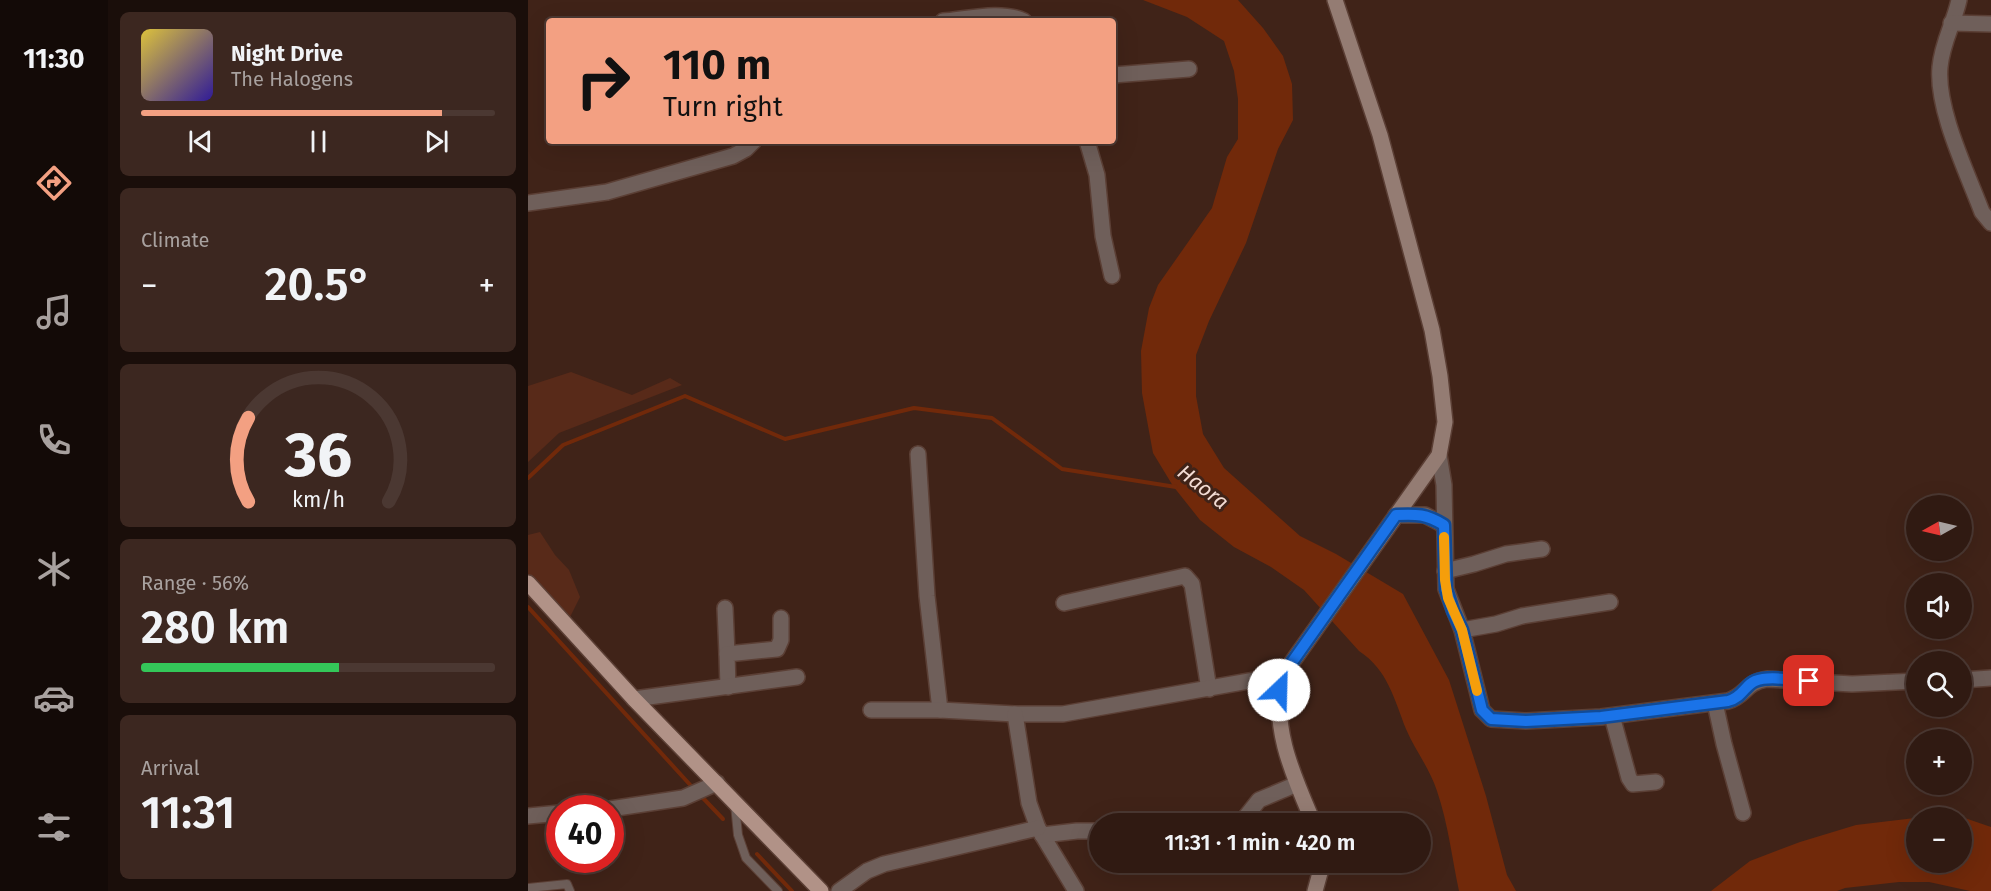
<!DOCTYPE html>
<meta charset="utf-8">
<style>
body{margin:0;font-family:"Fira Sans",sans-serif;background:#3c2720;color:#f1f3f6;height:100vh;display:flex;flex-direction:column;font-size:22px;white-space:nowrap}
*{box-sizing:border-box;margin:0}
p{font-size:20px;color:#a8a19f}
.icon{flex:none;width:33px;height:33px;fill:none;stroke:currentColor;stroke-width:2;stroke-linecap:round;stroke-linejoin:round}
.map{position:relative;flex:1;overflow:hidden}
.side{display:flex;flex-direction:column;gap:12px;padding:12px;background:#1a0e0a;width:420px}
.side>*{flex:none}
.banner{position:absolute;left:18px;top:18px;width:570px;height:126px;border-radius:6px;box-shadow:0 6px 24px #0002,0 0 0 2px #4b3832;background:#f3a082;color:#111;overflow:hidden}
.needle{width:39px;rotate:262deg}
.fabs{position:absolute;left:1378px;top:495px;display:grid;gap:12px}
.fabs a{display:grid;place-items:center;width:66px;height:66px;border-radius:50%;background:#301a12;box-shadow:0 6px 24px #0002,0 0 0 2px #4b3832;font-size:30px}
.speed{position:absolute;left:18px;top:795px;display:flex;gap:12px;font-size:30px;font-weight:700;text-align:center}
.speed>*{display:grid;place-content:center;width:78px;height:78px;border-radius:50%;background:#301a12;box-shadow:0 6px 24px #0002,0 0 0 2px #4b3832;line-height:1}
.speed .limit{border:9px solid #d22;background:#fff;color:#111}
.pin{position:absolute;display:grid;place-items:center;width:51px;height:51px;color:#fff;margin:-26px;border-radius:12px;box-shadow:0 3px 9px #0006}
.me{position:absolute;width:66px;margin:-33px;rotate:24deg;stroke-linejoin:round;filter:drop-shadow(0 0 4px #0008)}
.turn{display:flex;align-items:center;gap:21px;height:126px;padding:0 18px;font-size:27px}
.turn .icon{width:78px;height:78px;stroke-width:2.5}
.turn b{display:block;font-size:42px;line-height:51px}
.big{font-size:45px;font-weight:600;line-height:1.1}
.side .tile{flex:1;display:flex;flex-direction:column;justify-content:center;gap:9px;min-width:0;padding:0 21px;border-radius:9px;background:#3c2720}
.side .dial{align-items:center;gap:0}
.dial svg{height:156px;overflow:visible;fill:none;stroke:#4b3832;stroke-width:7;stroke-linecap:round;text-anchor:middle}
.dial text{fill:#f1f3f6;stroke:none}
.song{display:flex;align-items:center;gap:18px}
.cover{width:72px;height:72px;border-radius:9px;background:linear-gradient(135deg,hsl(50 70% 55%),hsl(250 70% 35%))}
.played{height:6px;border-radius:3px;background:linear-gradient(90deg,#f3a082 85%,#4b3832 85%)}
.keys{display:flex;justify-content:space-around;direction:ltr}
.heat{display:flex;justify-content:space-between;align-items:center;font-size:33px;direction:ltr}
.charge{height:9px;border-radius:4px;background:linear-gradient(90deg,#34c759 56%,#4b3832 0)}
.trip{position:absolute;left:561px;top:813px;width:342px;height:60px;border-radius:30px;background:#301a12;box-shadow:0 6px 24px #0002,0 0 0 2px #4b3832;font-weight:600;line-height:60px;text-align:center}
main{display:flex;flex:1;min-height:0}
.tab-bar{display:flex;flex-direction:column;width:108px;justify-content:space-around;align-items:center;background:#130a07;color:#a8a19f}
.tab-bar .icon{width:42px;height:42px}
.tab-bar .on{color:#f3a082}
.tab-bar b{font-size:27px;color:#f1f3f6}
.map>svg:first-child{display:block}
.green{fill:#582a19}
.water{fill:#71290a}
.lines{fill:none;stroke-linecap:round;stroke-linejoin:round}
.stream{stroke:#71290a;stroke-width:4}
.lane-casing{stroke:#5b3f35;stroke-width:10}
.street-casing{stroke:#5b3f35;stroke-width:18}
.secondary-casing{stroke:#5b3f35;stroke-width:18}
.primary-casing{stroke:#5b3f35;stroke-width:18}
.lane{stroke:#6f5f5a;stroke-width:8}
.street{stroke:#6f5f5a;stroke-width:15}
.secondary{stroke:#947c73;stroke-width:15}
.primary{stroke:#b19287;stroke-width:15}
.route-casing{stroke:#114b97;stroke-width:15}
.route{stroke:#1a73e8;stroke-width:10}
.slow{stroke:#f59e0b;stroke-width:10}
.labels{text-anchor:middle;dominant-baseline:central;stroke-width:6;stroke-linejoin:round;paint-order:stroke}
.water-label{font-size:21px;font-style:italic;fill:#f3dcd4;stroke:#402318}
</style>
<main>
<nav class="tab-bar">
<b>11:30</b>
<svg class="icon on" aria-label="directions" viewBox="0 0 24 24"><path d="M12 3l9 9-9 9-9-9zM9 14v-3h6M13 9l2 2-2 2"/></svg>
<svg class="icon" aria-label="music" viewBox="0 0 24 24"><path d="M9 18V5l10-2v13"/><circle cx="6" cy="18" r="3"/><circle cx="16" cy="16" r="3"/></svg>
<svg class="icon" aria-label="phone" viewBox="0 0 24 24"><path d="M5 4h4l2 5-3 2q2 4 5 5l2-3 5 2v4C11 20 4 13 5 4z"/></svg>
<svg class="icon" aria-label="climate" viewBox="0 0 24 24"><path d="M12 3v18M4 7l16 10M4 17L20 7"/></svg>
<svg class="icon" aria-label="car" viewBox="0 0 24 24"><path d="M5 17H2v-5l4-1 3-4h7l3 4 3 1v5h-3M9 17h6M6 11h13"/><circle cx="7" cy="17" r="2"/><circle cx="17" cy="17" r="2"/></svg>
<svg class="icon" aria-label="filters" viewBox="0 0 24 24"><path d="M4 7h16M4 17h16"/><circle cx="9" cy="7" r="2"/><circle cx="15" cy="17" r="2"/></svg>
</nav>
<section class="side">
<div class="tile">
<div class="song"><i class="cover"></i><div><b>Night Drive</b><p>The Halogens</p></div></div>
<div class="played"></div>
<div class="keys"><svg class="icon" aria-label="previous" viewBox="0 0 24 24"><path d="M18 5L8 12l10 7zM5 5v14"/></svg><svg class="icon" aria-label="pause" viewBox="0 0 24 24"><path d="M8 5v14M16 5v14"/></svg><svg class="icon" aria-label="next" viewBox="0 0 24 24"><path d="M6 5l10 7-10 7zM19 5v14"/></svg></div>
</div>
<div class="tile"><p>Climate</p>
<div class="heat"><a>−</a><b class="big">20.5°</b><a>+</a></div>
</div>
<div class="tile dial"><svg viewBox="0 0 100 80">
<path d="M14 69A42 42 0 1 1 86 69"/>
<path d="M14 69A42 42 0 0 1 14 26" stroke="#f3a082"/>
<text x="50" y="56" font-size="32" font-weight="700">36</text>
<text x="50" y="72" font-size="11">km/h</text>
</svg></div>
<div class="tile"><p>Range · 56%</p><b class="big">280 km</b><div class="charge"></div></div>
<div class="tile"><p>Arrival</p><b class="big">11:31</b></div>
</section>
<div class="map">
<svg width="1463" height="891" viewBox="0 0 1463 891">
<rect width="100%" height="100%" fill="#402318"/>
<g class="green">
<polygon points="43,372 104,395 142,378 154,385 31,433 0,462 0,386"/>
<polygon points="12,532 27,555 41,570 52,597 40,621 0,577 0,535"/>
</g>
<g class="water">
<path d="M615,0H710L735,28L755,56L764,84L765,120L750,149L718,243L681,321L668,355V396L675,434L696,468L772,536L808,554L875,594L921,680L958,796L979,875L988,891H931C924,858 920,823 909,791C902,769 887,750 878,729C866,699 860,670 831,651L776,590L743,567L706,547L672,520L645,486L625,453L614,393L613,351L621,308L630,285L684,208L699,157L710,139V99L706,71L696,41L659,17Z"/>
<polygon points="1428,815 1463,827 1463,891 1442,891 1401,882 1371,882 1317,888 1309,891 1183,891 1222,861 1272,842 1328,825 1387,818 1389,818 1389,862 1434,862 1434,818 1396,817"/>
</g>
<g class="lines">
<g class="stream">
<polyline points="0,478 35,445 157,396 257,439 386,408 464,418 534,469 648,487"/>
<polyline points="0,607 165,788"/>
<polyline points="174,797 195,819"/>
<polyline points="229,854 264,891"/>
</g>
<g class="lane-casing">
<g id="lane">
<polyline points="207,805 210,835 218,858 250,891"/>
<polyline points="0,888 39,884 42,891"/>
</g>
</g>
<g class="street-casing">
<g id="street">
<path d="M1431,0C1426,23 1414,43 1412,67C1408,109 1439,172 1454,212L1463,223"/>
<path d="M415,21C439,19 474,10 496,21"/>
<polyline points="1423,23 1463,24"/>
<polyline points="585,75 661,69"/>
<polyline points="559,141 569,175 575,236 584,276"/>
<polyline points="0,203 79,192 205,156 218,149 226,141"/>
<polyline points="390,454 399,596 412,710"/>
<path d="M911,455L916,485L918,589L934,630L954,710L963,719L998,721L1073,717L1200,701C1219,695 1216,683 1239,679L1324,684L1389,681"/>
<polyline points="868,515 897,515 916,525"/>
<polyline points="917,571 946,564 978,554 1014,549"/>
<polyline points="536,603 657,576 664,584 681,689"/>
<polyline points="197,608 199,654"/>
<polyline points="934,630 968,624 994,616 1082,602"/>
<polyline points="1434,680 1463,678"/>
<polyline points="200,687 199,654 249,649 253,640 253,618"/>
<polyline points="106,699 269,677"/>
<polyline points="1187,703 1196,744 1215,813"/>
<polyline points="343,710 412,710 487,714 535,714 755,675"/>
<polyline points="487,714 501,803 510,828 548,891"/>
<polyline points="1084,716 1101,778 1105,784 1128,782"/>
<polyline points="82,809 155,798 189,783"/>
<polyline points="0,816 32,813"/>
<polyline points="712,824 731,800 769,784"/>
<polyline points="514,835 549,831 572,831"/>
<polyline points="311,891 339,871 356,864 510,828"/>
</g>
</g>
<g class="secondary-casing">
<g id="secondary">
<path d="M786,824C766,777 742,727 755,675L911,455L917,422L912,376L904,330L852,135L807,0"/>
<polyline points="787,891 795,862"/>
</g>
</g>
<g class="primary-casing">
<polyline id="primary" points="0,583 106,699 293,891"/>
</g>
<use href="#lane" class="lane"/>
<use href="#street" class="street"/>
<use href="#secondary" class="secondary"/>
<use href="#primary" class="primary"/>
</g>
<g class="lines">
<g class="route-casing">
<path id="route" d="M751,690L755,675L868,515C889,514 898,514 916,525L918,589L925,611L934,630L954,710L963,719L998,721L1073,717L1200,701C1215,697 1217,685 1227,681C1243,675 1265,681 1281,681"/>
</g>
<use href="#route" class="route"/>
<polyline class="slow" points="916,537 917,580 920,598 934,630 949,691"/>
</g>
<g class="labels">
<g class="water-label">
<text transform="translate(675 487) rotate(38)">Haora</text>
</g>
</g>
</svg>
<div class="fabs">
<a><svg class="needle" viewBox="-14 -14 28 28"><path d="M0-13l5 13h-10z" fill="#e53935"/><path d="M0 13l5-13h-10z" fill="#a8a19f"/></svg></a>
<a><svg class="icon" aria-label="sound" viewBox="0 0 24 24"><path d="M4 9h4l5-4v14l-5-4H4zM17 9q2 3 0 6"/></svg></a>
<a><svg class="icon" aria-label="search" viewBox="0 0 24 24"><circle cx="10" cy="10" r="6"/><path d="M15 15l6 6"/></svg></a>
<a>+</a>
<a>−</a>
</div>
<div class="speed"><div class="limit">40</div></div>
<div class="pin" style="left:1281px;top:681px;background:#d93025"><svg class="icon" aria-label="arrive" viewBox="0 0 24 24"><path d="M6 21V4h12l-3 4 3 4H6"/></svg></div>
<svg class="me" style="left:751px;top:690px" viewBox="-20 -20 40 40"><circle r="19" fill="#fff"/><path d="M0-13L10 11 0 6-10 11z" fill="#1a73e8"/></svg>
<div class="trip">11:31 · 1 min · 420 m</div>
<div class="banner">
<div class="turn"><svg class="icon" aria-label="right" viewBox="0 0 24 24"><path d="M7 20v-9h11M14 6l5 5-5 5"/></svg><div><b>110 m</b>Turn right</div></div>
</div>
</div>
</main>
